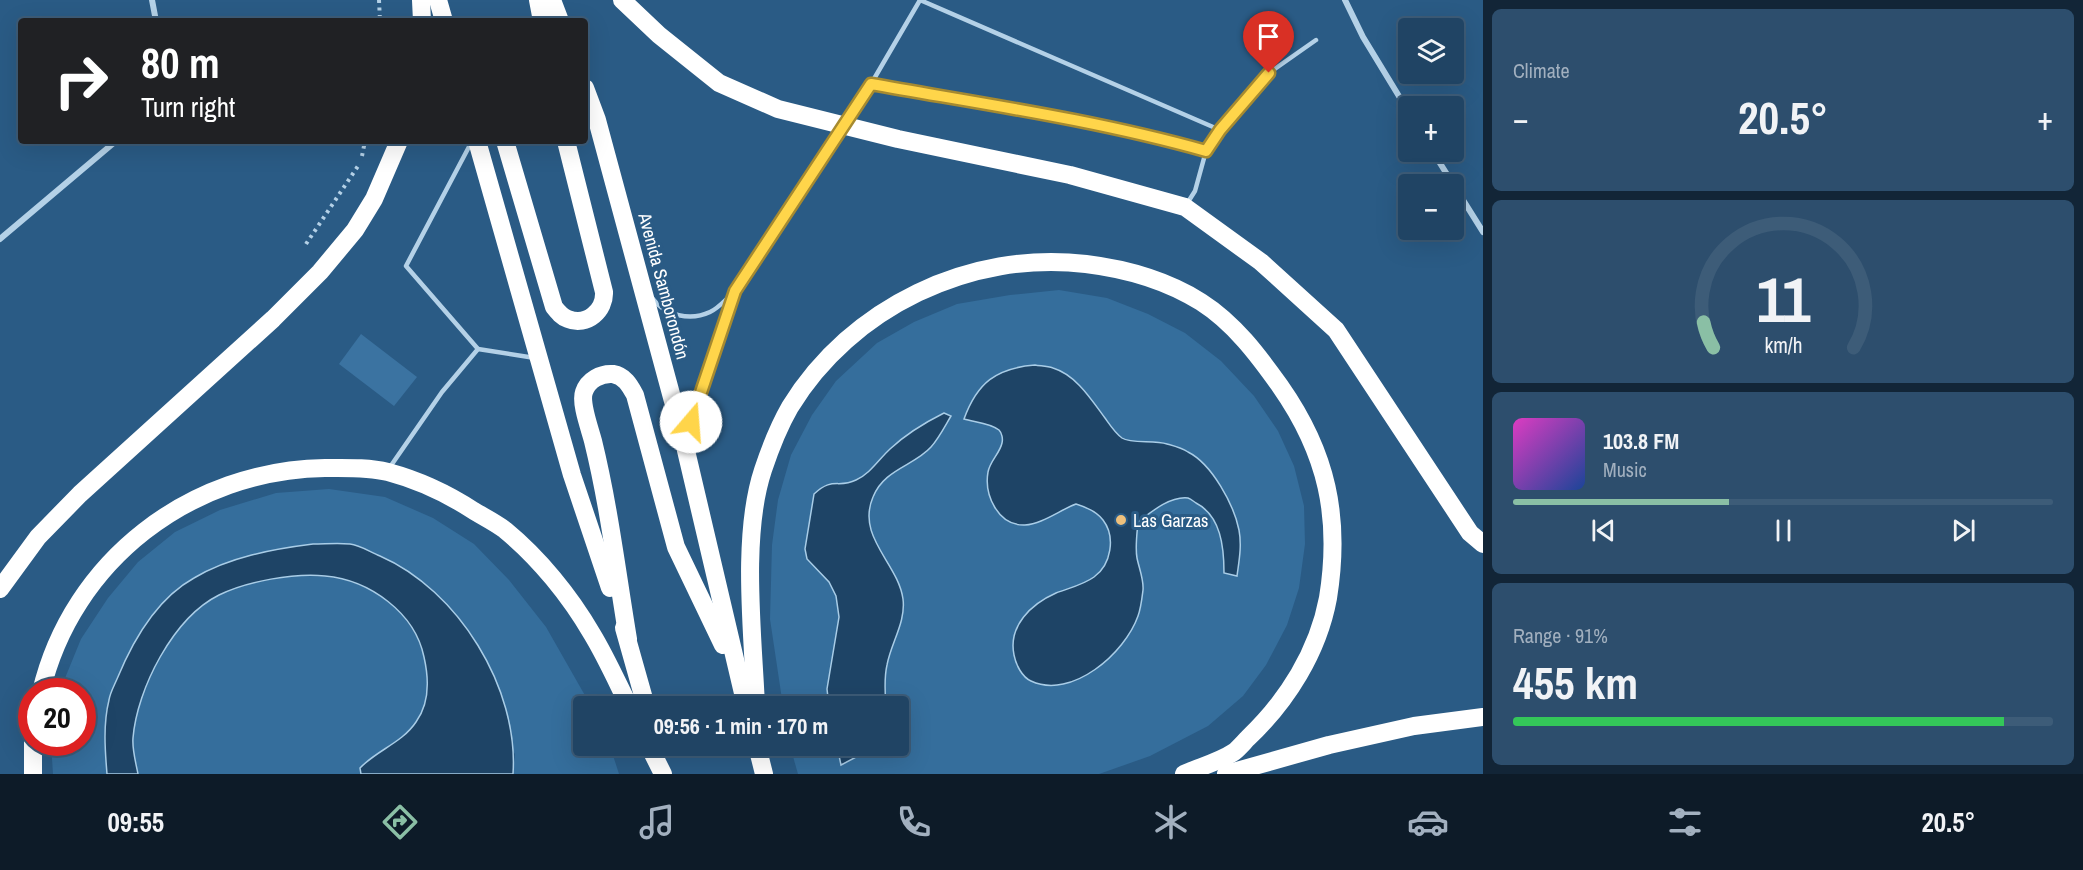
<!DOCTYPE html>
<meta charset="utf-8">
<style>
body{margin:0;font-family:"Archivo Narrow",sans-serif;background:#2d4e6d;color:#f1f3f6;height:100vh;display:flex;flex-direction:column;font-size:22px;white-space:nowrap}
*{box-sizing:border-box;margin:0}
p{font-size:20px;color:#a2b0bf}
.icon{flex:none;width:33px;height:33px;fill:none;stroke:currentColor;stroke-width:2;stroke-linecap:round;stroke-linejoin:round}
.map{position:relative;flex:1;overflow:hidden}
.sheet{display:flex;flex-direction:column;gap:9px;padding:9px;background:#122537;width:600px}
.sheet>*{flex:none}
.guide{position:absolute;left:18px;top:18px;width:570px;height:126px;border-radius:6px;box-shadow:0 6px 24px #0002,0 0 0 2px #3d5c78;background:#202124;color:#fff;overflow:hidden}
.tools{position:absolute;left:1398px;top:18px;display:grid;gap:12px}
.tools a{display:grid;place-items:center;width:66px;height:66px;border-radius:6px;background:#204464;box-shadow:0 6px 24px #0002,0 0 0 2px #3d5c78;font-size:30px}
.speed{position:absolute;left:18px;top:678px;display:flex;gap:12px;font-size:30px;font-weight:700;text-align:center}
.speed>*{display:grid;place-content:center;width:78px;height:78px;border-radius:50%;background:#204464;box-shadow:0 6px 24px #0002,0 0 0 2px #3d5c78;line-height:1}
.speed .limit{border:9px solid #d22;background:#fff;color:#111}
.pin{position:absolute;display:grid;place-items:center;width:51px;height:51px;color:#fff;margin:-62px -26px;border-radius:50% 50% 50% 0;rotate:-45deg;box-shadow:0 0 6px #0007}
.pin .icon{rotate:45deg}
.me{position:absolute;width:66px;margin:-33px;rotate:18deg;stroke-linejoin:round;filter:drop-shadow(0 0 4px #0008)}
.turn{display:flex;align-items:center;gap:21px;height:126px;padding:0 24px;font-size:27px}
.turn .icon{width:78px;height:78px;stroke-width:2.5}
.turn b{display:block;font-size:42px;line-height:51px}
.big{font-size:45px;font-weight:700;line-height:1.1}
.sheet .tile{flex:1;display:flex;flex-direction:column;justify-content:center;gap:9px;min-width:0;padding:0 21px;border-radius:9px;background:#2d4e6d}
.sheet .dial{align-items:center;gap:0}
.dial svg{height:156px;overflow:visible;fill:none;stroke:#3d5c78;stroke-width:7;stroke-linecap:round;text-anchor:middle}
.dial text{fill:#f1f3f6;stroke:none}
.song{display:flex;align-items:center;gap:18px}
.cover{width:72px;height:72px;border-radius:9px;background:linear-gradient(135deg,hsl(310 70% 55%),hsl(220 70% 35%))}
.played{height:6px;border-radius:3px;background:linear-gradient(90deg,#8abfa5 40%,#3d5c78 40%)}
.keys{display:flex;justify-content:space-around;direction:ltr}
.heat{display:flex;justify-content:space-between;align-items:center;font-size:33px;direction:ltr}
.charge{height:9px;border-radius:4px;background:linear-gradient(90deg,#34c759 91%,#3d5c78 0)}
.trip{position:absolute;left:573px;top:696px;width:336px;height:60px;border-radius:6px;background:#204464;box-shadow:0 6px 24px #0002,0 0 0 2px #3d5c78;font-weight:700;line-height:60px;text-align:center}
.menu{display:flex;height:96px;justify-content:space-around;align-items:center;background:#0d1b28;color:#a2b0bf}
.menu .icon{width:42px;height:42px}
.menu .on{color:#8abfa5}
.menu b{font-size:27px;color:#f1f3f6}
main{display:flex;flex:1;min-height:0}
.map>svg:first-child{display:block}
.green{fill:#356e9c}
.water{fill:#1e4466;stroke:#a9cde7;stroke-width:1.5}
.building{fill:#3b73a1}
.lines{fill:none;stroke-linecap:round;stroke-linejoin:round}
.path{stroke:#b4d1e7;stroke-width:4;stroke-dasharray:3 4.5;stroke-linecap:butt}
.lane{stroke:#b4d1e7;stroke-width:4.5}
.street{stroke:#b4d1e7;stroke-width:6}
.highway{stroke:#fff;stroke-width:18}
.lane-bridge{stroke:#b4d1e7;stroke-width:4.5}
.route-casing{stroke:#a68a30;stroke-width:15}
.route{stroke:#ffd54a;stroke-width:10}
.poi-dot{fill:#eec07c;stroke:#2a5b85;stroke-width:2}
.labels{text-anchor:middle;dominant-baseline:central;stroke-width:6;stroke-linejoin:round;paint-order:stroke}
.street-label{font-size:18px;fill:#fff;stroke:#2a5b85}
.poi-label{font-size:18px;fill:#fff;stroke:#2a5b85;text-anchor:start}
</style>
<main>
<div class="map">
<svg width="1483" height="774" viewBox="0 0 1483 774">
<rect width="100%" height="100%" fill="#2a5b85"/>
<g class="green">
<polygon points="1059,290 1107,298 1148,314 1185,333 1221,361 1254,396 1278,431 1294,466 1304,506 1305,544 1299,588 1287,625 1266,665 1243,696 1208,726 1150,756 1099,774 798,774 790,746 898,746 898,706 783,706 770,619 772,545 778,500 791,455 812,415 836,381 877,343 914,322 957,304 1010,295"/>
<polygon points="329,489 385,497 433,518 474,544 509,580 546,627 591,706 584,706 584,746 610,746 619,774 513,774 515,754 351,544 167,598 142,629 124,664 105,741 107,774 53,774 51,743 82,742 82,692 60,691 61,688 81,639 108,598 138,562 175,532 220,510 276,493"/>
<path d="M294,576C316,576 336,576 357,584C409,602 449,671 417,721C403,742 377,750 360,768L361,774H138C136,764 133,753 133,742C130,693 175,619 218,595C241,583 269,580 294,576Z"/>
</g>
<g class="water">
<path d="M1035,365C1040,366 1047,366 1053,368C1076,375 1091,399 1105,418C1110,425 1115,433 1122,438C1131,444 1154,440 1167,444C1174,446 1182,448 1188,452C1212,464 1234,505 1239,530C1242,546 1239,561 1237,576L1224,573C1224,547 1221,516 1196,503C1193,501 1191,499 1188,498C1170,496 1151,512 1138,522C1137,534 1135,547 1137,558C1139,568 1144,580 1143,590C1142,598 1141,608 1138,616C1125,653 1072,700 1031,681C1022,677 1016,665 1014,655C1008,626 1031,604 1056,593C1069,588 1083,585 1094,577C1111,565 1116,537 1103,520C1097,512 1086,507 1076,504C1060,510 1042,524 1025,525C998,526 984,495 988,472C990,461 1000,453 1002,443C1003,439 1002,433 999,430C991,423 974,422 964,419C977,383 996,368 1035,365Z"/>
<path d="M944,413L951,416C945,426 939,438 931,447C914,466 884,469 873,497C856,537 898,563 903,599C906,622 891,643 887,665C884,678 885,694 886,706H829L827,689L839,617L836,596L829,582L807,559L805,549L814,494C833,476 838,489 856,480C870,474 879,459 890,449C906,434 924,423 944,413Z"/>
<path d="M313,544C325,544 338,543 350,544C360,545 370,552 380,556C458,590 519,688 513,774H361L360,768C377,750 402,743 416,722C430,703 429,679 424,657C415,613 370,580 325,576C294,573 247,581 219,595C173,618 137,689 133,738C132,750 136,763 138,774H107C105,750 103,724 109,700C110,693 114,686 117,679C133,640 156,599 194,578C229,557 273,549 313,544Z"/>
<polygon points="837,746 877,746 841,765"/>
</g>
<polygon class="building" points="361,334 417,377 394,406 339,364"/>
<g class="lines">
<g class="path">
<polyline points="379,0 380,21"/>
<polyline points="362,156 365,141"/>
<polyline points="306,244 360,163"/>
</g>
<g class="lane">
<polyline points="920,0 1220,130"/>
<path d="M871,84C983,104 1096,120 1206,151"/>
<polyline points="1188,202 1195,191 1206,151 1220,130 1269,73 1316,40"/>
<path d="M653,299C665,316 691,321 710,312C719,308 726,299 733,293"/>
<polyline points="478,349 535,358"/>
<polyline points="687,431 735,291 818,163"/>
<polyline points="390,467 442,392 478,349 406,266 471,143"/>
</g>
<g class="street">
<polyline points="152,0 156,21"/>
<polyline points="1345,0 1363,37 1408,111"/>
<polyline points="1433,152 1483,232"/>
<polyline points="0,239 116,141"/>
</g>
<g class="highway">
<polyline points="421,0 422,21"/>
<polyline points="438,0 444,21"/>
<polyline points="538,0 542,21"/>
<polyline points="552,0 560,21"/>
<polyline points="622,0 659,35 719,83 778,109 898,139 1070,175 1185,207 1261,262 1336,330 1470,533 1483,544"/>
<polyline points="585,88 597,120 684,442 746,706"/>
<polyline points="477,141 572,475 610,588"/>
<path d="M505,141L554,307C558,312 562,317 568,319C587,327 605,310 604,292L566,141"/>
<polyline points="0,589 38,537 80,494 273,319 320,272 355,230 374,199 399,141"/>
<polyline points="624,628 646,706"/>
<path d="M628,639C617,573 609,506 593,441C590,429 580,403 584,392C588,380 601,373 613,374C625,376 630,386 635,395L676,547L723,645"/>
<path d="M41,692C72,560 191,470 325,468C345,468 368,467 388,472C418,480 448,494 474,511C484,517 496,523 505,530C539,558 570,596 592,634C606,657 617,682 629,706"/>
<path d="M756,706C753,636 741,536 763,470C770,449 779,426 790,407C851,307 971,250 1086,264C1127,269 1166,280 1201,302C1234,323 1258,355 1280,386C1327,453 1341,517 1328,598C1318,652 1287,701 1248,738C1244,742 1239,748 1234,752C1219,762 1199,767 1184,774"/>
<polyline points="649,746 663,774"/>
<polyline points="757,746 764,774"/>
<polyline points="33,774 33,742"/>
<polyline points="1226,774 1329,745 1414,726 1483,717"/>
</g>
<polyline class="lane-bridge" points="818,163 871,84 920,0"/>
</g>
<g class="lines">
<g class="route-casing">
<path id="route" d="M691,422L735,291L871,84C983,104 1096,120 1206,151L1220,130L1269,73"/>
</g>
<use href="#route" class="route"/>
</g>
<circle class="poi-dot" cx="1121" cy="520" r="6"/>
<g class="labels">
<g class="street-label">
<text transform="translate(664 286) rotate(75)">Avenida Samborondón</text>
</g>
<g class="poi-label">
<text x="1133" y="520">Las Garzas</text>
</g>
</g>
</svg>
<div class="tools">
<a><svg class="icon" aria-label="layers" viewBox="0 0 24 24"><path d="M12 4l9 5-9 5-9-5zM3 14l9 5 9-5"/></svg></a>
<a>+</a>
<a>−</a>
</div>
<div class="speed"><div class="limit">20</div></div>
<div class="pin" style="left:1269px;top:73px;background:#d93025"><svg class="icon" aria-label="arrive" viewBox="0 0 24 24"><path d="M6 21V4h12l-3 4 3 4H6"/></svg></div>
<svg class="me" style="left:691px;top:422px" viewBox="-20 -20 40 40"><circle r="19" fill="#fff"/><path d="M0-13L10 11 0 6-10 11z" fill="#ffd54a"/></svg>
<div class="trip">09:56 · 1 min · 170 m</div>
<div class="guide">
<div class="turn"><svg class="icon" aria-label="right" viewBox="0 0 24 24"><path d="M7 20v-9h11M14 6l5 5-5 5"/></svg><div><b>80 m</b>Turn right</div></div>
</div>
</div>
<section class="sheet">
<div class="tile"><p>Climate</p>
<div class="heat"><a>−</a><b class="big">20.5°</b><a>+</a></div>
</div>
<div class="tile dial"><svg viewBox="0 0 100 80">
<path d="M14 69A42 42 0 1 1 86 69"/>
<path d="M14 69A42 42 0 0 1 9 56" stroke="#8abfa5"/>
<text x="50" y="56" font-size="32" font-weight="700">11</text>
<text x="50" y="72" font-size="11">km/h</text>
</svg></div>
<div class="tile">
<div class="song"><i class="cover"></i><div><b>103.8 FM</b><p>Music</p></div></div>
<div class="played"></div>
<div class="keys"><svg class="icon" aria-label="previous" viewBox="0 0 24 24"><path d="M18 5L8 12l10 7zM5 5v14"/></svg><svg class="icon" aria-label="pause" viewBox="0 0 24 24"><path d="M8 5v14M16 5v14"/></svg><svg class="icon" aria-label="next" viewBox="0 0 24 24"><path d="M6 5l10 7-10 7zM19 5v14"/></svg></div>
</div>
<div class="tile"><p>Range · 91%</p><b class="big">455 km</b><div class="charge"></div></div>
</section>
</main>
<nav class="menu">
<b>09:55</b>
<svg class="icon on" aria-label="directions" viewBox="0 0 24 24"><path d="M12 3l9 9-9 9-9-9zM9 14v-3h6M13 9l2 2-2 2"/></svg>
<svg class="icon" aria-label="music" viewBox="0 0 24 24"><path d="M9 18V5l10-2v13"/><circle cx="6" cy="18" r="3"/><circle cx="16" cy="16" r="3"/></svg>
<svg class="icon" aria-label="phone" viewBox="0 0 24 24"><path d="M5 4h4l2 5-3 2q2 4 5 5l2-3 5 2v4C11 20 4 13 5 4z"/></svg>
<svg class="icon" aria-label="climate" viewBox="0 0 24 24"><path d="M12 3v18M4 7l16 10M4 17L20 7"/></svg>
<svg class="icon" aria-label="car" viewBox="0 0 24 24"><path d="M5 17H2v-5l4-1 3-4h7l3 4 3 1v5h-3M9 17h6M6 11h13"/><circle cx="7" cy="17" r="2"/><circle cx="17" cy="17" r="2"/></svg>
<svg class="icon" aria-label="filters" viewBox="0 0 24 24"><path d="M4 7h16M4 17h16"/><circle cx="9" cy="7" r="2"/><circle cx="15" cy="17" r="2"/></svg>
<b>20.5°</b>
</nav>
